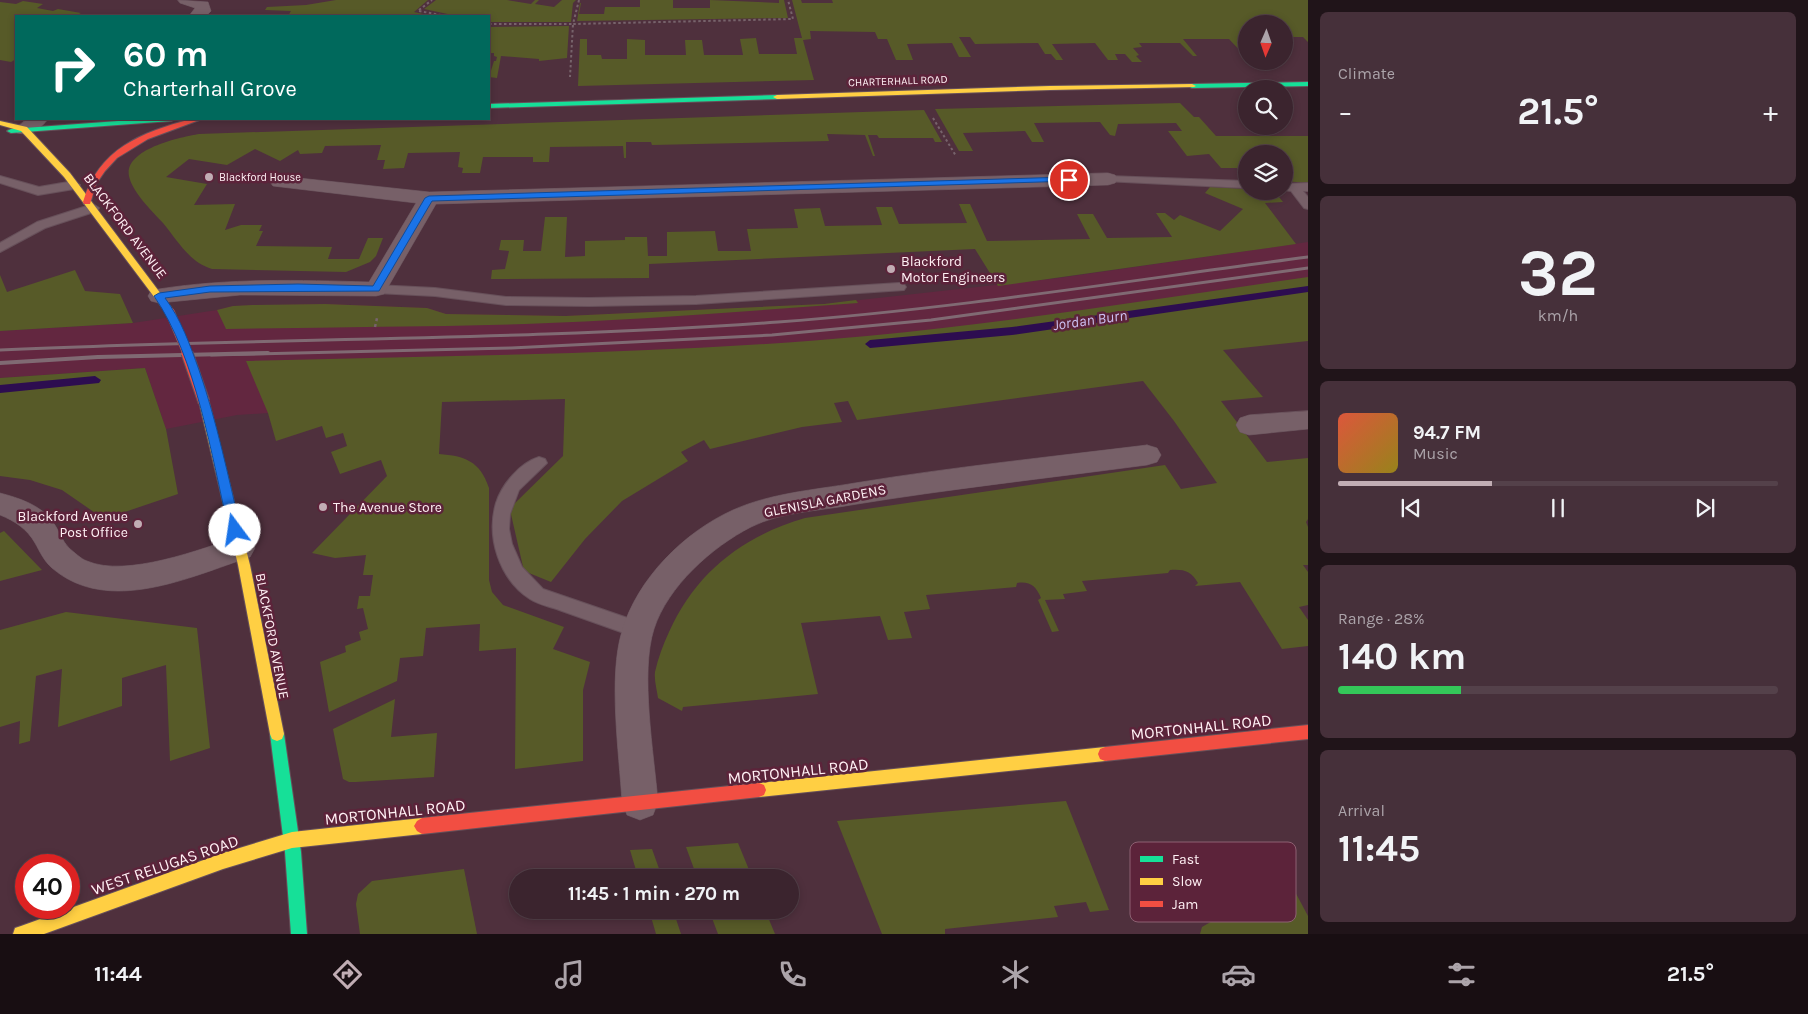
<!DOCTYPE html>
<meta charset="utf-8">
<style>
body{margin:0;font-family:Karla,sans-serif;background:#46303a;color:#f1f3f6;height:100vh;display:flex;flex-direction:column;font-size:19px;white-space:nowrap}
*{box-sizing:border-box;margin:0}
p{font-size:16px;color:#aca4aa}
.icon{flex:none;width:28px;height:28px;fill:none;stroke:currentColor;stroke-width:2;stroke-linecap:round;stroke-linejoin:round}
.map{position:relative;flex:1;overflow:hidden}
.details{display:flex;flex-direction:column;gap:12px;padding:12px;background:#201419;width:500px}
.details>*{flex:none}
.banner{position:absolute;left:15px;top:15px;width:475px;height:105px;border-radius:0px;box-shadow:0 2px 8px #0003,0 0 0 1px #54414a;background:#00695c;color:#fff;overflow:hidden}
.needle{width:32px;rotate:182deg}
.fabs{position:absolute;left:1238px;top:15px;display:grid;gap:10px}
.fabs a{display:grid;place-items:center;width:55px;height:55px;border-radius:50%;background:#3b242e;box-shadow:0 2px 8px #0003,0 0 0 1px #54414a;font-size:25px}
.speed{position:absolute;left:15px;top:854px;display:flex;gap:10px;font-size:25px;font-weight:700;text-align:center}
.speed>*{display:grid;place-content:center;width:65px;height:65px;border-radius:50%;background:#3b242e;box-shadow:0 2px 8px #0003,0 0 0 1px #54414a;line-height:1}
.speed .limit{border:8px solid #d22;background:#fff;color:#111}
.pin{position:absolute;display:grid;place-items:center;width:42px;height:42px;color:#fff;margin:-21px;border:2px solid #fff;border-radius:50%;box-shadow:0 1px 5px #0007}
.me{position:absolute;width:55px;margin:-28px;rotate:346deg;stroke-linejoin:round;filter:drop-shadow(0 0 4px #0008)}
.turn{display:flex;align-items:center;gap:18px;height:105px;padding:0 25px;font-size:22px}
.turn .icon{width:65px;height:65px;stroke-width:2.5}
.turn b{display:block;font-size:35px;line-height:42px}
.big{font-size:38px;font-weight:700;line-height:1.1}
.details .tile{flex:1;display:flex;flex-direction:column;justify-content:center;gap:8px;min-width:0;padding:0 18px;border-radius:8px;background:#46303a}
.details .dial{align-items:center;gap:0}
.dial b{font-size:65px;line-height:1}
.song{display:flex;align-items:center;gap:15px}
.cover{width:60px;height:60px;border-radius:8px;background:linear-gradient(135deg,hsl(10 70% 55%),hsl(50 70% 35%))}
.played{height:5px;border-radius:2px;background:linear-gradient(90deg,#c1adb4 35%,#54414a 35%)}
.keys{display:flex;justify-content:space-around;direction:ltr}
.heat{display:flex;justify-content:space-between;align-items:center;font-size:28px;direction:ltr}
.charge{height:8px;border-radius:4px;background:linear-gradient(90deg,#34c759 28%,#54414a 0)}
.trip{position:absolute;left:509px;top:869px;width:290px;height:50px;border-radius:25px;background:#3b242e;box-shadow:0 2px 8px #0003,0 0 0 1px #54414a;font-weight:700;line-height:50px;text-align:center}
.tab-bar{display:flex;height:80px;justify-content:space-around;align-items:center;background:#180e12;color:#aca4aa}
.tab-bar .icon{width:35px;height:35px}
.tab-bar .current{color:#c1adb4}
.tab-bar b{font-size:22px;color:#f1f3f6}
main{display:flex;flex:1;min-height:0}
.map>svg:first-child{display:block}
.built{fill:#632740}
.green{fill:#575a28}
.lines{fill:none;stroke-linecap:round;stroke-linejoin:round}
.stream{fill:#2d0d50;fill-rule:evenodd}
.lane-casing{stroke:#67505a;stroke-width:2}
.street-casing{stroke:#67505a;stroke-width:1}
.fast-casing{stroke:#67505a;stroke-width:2}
.slow-casing{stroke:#67505a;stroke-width:2}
.jam-casing{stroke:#67505a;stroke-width:2}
.path-far1{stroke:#77636b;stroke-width:2;stroke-dasharray:2.5 2.5;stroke-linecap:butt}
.path{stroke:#77636b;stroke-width:2.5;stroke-dasharray:3 3;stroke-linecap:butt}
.lane{fill:#776068;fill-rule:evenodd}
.street{fill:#776068;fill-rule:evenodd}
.fast{fill:#16e098;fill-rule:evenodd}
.slow{fill:#ffcf43;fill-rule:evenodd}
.jam{fill:#f24e42;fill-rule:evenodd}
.rail-far1{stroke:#806a73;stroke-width:3}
.rail{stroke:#806a73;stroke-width:4}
.jam-bridge-far1-casing{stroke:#67505a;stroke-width:10;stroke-linecap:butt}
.jam-bridge-casing{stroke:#67505a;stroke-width:13;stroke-linecap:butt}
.jam-bridge-far1{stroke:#f24e42;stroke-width:9}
.jam-bridge{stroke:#f24e42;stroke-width:11}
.route{fill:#1a73e8;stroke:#114b97}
.poi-dot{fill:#c1adb4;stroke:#5c233a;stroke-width:2}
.labels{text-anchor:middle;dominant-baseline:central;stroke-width:5;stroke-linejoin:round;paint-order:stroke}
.far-street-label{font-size:11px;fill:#fff0f4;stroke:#5c233a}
.far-poi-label{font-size:11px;fill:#fff0f4;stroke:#5c233a;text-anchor:start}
.street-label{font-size:14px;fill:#fff0f4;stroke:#5c233a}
.poi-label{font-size:14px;fill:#fff0f4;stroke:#5c233a;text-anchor:start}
.water-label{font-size:15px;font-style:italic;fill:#cdc0f2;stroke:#5c233a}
.near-street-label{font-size:16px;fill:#fff0f4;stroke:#5c233a}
.key{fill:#5c233a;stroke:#8d6072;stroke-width:1}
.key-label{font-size:14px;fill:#fff0f4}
</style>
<main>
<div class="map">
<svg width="1308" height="934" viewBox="0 0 1308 934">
<rect width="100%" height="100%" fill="#4f303d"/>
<polygon class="built" points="1308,242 1308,286 268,413 237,415 166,429 145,368 0,378 0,331 133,323 217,310 233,306 325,304 427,308 446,314 565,316 824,304 1059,278"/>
<g class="green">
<polygon points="336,0 428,0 414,12 433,16 288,16 291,11 265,10 267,7 306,5"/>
<polygon points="436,0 507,0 531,4 535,0 539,0 535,4 554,7 562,0 576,0 573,3 571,22 489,22 489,16 457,16 424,9"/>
<polygon points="640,0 673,0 673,8 710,8 710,0 779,3 779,0 784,0 788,18 577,21 580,3 581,3 579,14 604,14 605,7 640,7"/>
<polygon points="792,0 801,0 802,3 833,3 832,0 1308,0 1308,42 1303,37 1286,37 1289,41 1284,41 1284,24 1246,24 1246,57 1229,39 1183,39 1197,56 1193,56 1180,43 1139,43 1142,47 1133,48 1139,55 1136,56 1142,62 1132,62 1125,54 1115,54 1118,60 1108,60 1095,43 1052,44 1063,60 1056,60 1051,54 1045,54 1038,43 975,44 970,37 959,37 971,57 959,57 952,43 907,44 913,60 896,60 887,39 878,39 875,32 810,31 811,39 803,40 814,80 578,86 580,39 587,39 587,55 601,55 602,59 627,59 627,39 645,40 645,55 686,55 685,40 702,40 704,55 743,55 740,39 756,38 759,54 797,54 794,38 802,38"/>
<polygon points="23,1 43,4 37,8 53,11 58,9 81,13 75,16 16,16 16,59 11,62 0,60 0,2 16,4"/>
<polygon points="569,26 567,58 539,61 539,59 501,56 497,78 489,77 494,61 496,61 497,57 494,56 494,53 489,53 489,27"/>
<polygon points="1180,103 1194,117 1199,117 1216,136 1308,136 1308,183 1284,181 1284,154 1246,154 1246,180 1237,168 1221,168 1209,154 1187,156 1168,131 1182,131 1176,123 1118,124 1115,136 1110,135 1100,122 1034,123 1044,142 1032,142 1025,131 963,133 973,151 959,151 935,109"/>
<path d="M924,110L942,142H935L933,138H879L877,135H868L875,156H873L865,135L827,134L829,141L652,145L651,142H626V158H624L623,146L550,147L549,162H533V157H483L480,173H462L463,168L458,167L460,152L408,153L404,168L383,169L385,160H377L381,145L325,146L322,153L300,154L298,150L280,161L255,149L227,165L189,159L166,177L207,184L194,205L235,204L225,230L241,225H262L259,231H263L256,246L332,247L328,259H359L368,238H383L376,256L370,262L346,272L212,269C189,262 178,241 163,223C153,212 132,192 129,176C124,149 181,137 199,134Z"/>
<polygon points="1210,187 1246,189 1246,191 1260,191 1279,197 1283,202 1265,203 1296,244 998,286 975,249 649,264 649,278 491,279 492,270 505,269 509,251 499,250 501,240 524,240 523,251 541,251 545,217 567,217 565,257 585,256 585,241 625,240 625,237 647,237 648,256 667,256 667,232 715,231 718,251 751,251 747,229 798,228 794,209 820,208 825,226 882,225 876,207 892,207 899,224 967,223 959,204 970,204 987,241 1090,239 1077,214 1093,214 1107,238 1172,237 1156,213 1165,213 1174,220 1180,215 1220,231 1243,209 1205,193"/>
<polygon points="75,270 85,291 120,294 133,323 0,331 0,275 7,292"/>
<path d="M1308,277V341L1223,350L1263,397L1221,401L1267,462L1308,458V519L1306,522L1308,527V565H1303L1308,572V605L1299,607L1308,620V646L1282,649L1240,582L1195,586L1198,583C1191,571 1184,569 1170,570L1168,573L1082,581L1087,591L1063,594L1065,599L1045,600L1059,631L1052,632L1038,600L1041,598C1036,586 1030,581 1017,583L1016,587L926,595L930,609L904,612L912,638L888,640L880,616L801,623L818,694L683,707L682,711L658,698C657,690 654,680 655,672C658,658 663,645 669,632C696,572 743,536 805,518L1165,465L1181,489L1217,483L1174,421L1143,381L857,420L848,401L834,403L842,422L802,427L710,449L704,440L681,452L688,461L622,501L585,539L551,582L524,571L510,510L511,507L563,456L565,399L442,402L439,454C465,456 480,461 489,488V580L492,592L503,605L564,627L553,649L590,662L583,690V761L515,769L516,648L479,651L480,624L426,628L423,656L400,658L397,681L329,712L320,662L346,652L345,646L361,640L359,632L368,629L363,608L357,609L359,596H370L373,575H363L366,555L335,558L312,553L387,476L381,460L340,474L331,452L347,446L343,433L326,438L322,426L276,441L268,413L246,361C453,355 661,355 867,336C1015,322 1161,298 1308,277Z"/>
<path d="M856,300L858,303C747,311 636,320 525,324C425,327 325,327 226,329L217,310L233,306L252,305L325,304L427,308L446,314L565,316L824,304Z"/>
<polygon points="145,368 166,429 178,494 104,519 62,490 30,480 0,476 0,378"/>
<polygon points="4,531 42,570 0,581 0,533"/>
<polygon points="66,612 197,628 210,748 170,761 166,665 122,678 122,706 58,727 62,669 36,676 30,741 19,744 20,721 0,727 0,630"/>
<polygon points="395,699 391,737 437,733 434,777 356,782 349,782 343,779 333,729"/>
<polygon points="1066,801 1109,910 1090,912 1086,902 1054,906 1058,917 945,929 945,934 882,934 837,821"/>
<polygon points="738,843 752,877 697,877 686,847"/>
<polygon points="652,849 662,877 638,877 630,850"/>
<polygon points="464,869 477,934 360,934 356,904 358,894 372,881"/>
<polygon points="1293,888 1308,916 1308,934 1200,934 1202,927 1226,913"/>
<polygon points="649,910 673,910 681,934 656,934"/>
<polygon points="709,910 765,910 775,934 718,934"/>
</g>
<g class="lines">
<g class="stream">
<polygon points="1308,286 1308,292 1012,335 870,348 865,344 870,340 1012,327"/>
<polygon points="95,376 101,380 99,383 0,393 0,385"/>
</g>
<g class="lane-casing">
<g id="lane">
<polygon points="0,176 39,187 74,181 80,185 74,189 38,195 0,183"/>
<polygon points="1108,176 1246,181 1246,188 1104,181 1102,179"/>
<polygon points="1308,183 1308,191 1303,191 1308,197 1308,209 1304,208 1291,191 1284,190 1284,184"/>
<polygon points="93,204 99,208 97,211 45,228 0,252 0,243 37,222"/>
<polygon points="899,283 904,284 906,287 904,290 696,304 589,306 506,305 435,296 376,293 369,289 376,285 435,288 506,297 589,298 696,296"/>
<path d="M539,457L545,459L547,463L519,490L510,514L509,529L512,544L522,567L543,589L645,624L647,630L645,636L638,638C613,629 587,620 562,611C552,607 539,605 530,599C499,579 486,537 496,503C502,484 520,463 539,457Z"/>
</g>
</g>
<g class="street-casing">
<g id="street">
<polygon points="178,0 208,2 211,11 206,16 189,16 195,8 180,3"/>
<path d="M27,119H48C41,129 29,136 17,133L15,129Z"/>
<path d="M1108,173L1115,175L1118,179L1115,183L1108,185L436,204L384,294L376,296L240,295L159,303L151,301L148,296L151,291L159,289C229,278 299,280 369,282L416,203L273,186L270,182L273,178L280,176L429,192Z"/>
<polygon points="1308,411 1308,429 1249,435 1240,432 1236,425 1240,418 1249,415"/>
<path d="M1147,445L1157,448L1161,455L1157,462L1147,465C1048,478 949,489 851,505C818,511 781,512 751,527C712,547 668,586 654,629C640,673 654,754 658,802L653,815L640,820L627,815L622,802C619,752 608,677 622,631C637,579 684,532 733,510C771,493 814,490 855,483C952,467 1050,457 1147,445Z"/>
<path d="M0,493C19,498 41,505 53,522C59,530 62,541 69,548C74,552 81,559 87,561C126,578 202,549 240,536L250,539L255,548L250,557C190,577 108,616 52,568C44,561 40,552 35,543C27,529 15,521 0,515Z"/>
</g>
</g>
<g class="fast-casing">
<g id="fast">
<polygon points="1308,82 1308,86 1192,88 1188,86 1192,84"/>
<polygon points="777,95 781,97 780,99 489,108 489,104"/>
<polygon points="145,119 175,119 171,121 11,133 7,131 11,129"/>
<polygon points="277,727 282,729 284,734 301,852 307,934 291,934 285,852 270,734 272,729"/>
</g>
</g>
<g class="slow-casing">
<g id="slow">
<polygon points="1192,84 1196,86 1194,87 1050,90 777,99 773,97 777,95 1050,86"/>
<polygon points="0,121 27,127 70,173 173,310 173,314 167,314 64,177 21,131 0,125"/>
<polygon points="204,398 209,402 250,565 284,734 282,739 277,741 272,739 270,734 238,565 199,402"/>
<polygon points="1105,747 1110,749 1112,754 1110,759 1105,761 759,797 754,795 752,790 754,785 759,783"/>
<polygon points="422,818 427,821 430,826 427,831 422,834 292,848 223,869 44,934 13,934 15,928 21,926 223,853 292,832"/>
</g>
</g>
<g class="jam-casing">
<g id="jam">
<path d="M191,119H202L148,139L117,158L105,171L96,184L90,204H84L83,202C99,148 141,133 191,119Z"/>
<polygon points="1308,725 1308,739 1105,761 1100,759 1098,754 1100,749 1105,747"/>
<polygon points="759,783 764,785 766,790 764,795 759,797 422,834 417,831 414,826 417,821 422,818"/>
</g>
</g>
<g class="path-far1">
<polyline points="579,0 573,24 793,19 788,0"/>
<polyline points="419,10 432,0"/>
<polyline points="419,11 446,16"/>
<polyline points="489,24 573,24 570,77"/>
<polyline points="933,118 956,156"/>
</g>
<polyline class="path" points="375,327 377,318"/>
<use href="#lane" class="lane"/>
<use href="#street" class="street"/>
<use href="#fast" class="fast"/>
<use href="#slow" class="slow"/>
<use href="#jam" class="jam"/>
<g class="rail-far1">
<path d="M0,350C259,338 519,341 778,322C955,309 1132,280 1308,257"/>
<polyline points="211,355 511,348 772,335 931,320 1308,268"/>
</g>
<polyline class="rail" points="0,363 98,357 268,353"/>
<g class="jam-bridge-far1-casing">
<polyline id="jam-bridge-far1" points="170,312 188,355"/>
</g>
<g class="jam-bridge-casing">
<polyline id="jam-bridge" points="187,353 204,402"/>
</g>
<use href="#jam-bridge-far1" class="jam-bridge-far1"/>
<use href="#jam-bridge" class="jam-bridge"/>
</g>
<path class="route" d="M1069,177L1072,178V181L432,201L379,291L210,292L165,298C181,319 190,345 199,370C217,422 228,476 241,530L240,533H231L229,530C211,455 197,359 154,296L159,293L210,286L298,284L373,286L425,198L429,196Z"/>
<g class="poi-dot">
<circle cx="209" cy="177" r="5"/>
<circle cx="891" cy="269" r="5"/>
<circle cx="323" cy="507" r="5"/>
<circle cx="138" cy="524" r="5"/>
</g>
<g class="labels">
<g class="far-street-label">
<text transform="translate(898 81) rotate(-2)">CHARTERHALL ROAD</text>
</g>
<g class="far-poi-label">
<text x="219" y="177">Blackford House</text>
</g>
<g class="street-label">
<text transform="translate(125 226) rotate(53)">BLACKFORD AVENUE</text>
<text transform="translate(825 501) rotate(-11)">GLENISLA GARDENS</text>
<text transform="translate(272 636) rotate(79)">BLACKFORD AVENUE</text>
</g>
<g class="poi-label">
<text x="901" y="261">Blackford<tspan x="901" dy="16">Motor Engineers</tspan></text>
<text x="333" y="507">The Avenue Store</text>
<text x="128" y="516" text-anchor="end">Blackford Avenue<tspan x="128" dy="16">Post Office</tspan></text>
</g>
<g class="water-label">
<text transform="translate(1090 320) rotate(-8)">Jordan Burn</text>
</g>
<g class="near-street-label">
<text transform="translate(1201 727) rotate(-6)">MORTONHALL ROAD</text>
<text transform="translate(798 771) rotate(-6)">MORTONHALL ROAD</text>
<text transform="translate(395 812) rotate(-6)">MORTONHALL ROAD</text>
<text transform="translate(165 865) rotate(-19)">WEST RELUGAS ROAD</text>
</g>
</g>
<rect x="1130" y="842" width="166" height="80" rx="8" class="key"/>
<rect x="1140" y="856" width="23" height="6" fill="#16e098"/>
<rect x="1140" y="878" width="23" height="7" fill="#ffcf43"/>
<rect x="1140" y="901" width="23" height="6" fill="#f24e42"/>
<g class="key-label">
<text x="1172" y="864">Fast</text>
<text x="1172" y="886">Slow</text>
<text x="1172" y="909">Jam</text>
</g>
</svg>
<div class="fabs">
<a><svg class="needle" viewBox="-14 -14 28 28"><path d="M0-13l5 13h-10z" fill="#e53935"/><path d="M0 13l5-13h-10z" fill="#aca4aa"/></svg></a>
<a><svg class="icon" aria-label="search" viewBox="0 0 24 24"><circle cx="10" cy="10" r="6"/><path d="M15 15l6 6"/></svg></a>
<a><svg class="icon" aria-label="layers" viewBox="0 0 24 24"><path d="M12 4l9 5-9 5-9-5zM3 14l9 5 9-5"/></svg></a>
</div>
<div class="speed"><div class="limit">40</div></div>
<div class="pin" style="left:1069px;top:180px;background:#d93025"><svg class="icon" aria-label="arrive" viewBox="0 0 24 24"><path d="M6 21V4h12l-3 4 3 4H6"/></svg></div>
<svg class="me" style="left:235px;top:530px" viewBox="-20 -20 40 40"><circle r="19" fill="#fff"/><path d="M0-13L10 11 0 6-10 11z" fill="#1a73e8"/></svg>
<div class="trip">11:45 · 1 min · 270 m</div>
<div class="banner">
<div class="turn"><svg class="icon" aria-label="right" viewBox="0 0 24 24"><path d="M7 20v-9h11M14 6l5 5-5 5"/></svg><div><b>60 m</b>Charterhall Grove</div></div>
</div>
</div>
<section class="details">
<div class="tile"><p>Climate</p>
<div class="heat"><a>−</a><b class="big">21.5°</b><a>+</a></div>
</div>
<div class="tile dial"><b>32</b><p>km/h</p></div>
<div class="tile">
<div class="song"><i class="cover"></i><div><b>94.7 FM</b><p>Music</p></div></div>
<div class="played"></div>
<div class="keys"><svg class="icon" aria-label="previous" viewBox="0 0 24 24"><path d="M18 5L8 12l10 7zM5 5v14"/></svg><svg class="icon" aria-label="pause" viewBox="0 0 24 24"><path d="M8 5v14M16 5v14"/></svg><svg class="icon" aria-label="next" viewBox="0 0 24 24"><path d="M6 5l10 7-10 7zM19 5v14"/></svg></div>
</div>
<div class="tile"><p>Range · 28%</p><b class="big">140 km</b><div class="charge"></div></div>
<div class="tile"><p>Arrival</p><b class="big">11:45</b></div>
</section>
</main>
<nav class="tab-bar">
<b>11:44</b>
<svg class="icon current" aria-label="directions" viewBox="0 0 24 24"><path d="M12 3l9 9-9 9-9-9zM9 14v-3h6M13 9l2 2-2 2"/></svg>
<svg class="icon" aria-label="music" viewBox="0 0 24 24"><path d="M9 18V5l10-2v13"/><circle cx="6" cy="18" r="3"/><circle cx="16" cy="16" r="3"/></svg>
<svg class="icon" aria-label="phone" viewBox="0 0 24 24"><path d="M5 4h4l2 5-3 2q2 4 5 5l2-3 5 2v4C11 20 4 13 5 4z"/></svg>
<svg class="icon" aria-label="climate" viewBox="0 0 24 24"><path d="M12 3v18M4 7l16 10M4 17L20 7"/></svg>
<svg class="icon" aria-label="car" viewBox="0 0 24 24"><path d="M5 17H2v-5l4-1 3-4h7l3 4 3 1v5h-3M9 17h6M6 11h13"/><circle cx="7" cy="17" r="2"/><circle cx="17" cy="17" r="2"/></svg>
<svg class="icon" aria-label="filters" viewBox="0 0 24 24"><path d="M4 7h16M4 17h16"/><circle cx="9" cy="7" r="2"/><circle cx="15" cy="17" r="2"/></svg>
<b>21.5°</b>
</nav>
